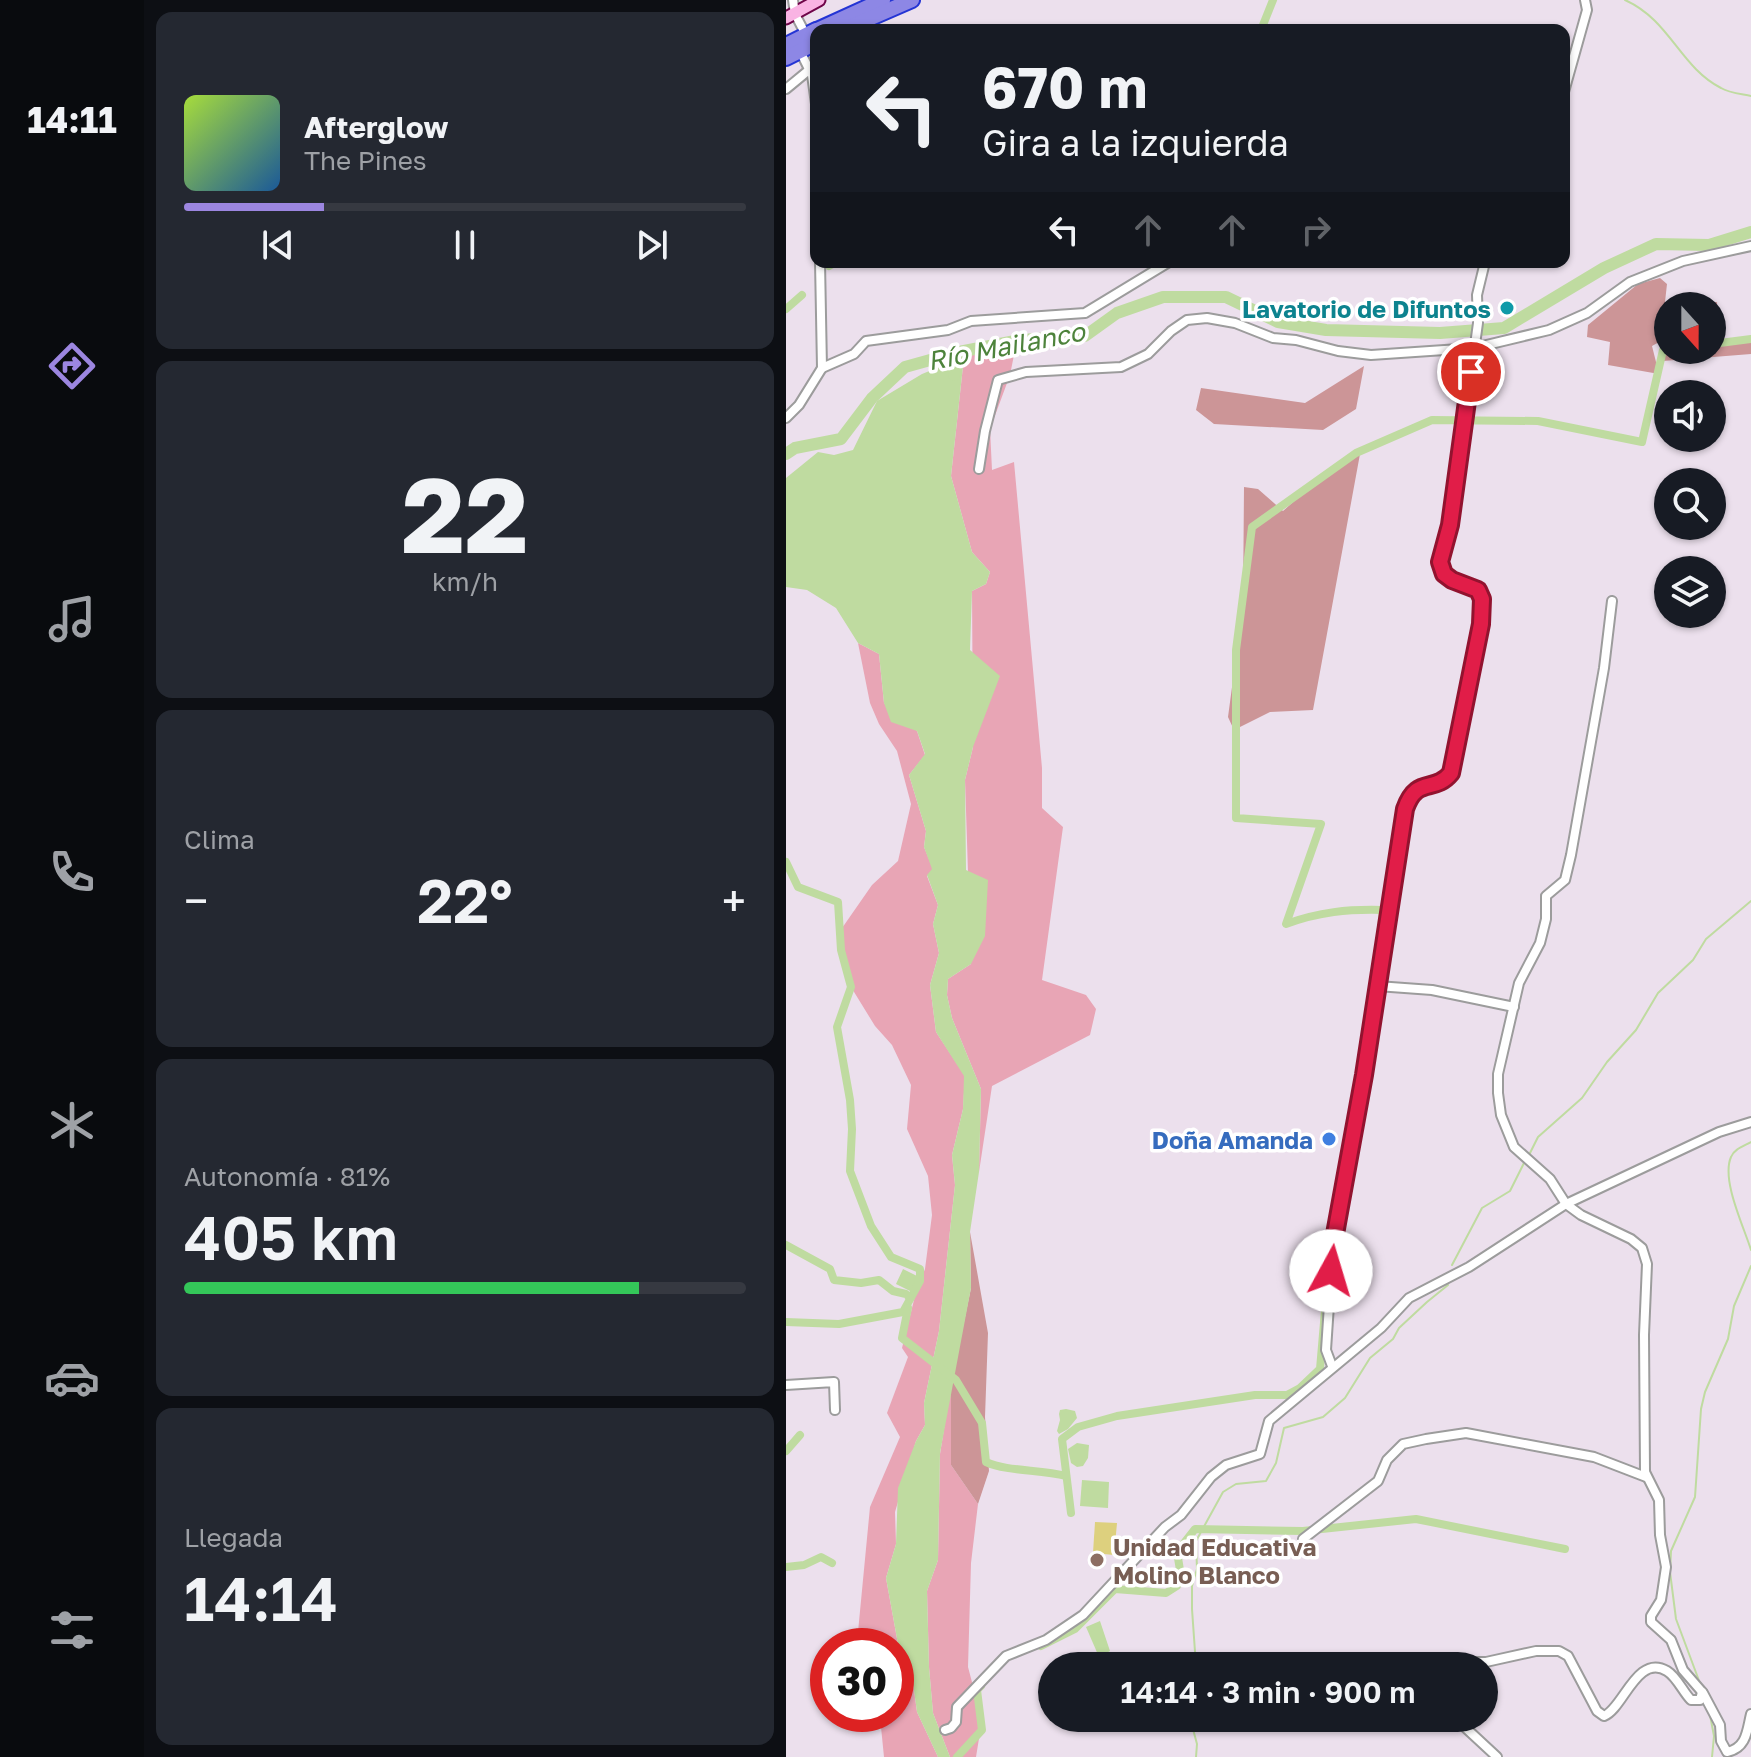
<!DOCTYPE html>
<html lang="es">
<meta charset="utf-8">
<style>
body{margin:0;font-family:"Golos Text",sans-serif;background:#242831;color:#f1f3f6;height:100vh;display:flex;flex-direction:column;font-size:30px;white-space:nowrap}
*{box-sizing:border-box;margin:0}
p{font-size:26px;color:#9ea1a6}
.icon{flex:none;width:44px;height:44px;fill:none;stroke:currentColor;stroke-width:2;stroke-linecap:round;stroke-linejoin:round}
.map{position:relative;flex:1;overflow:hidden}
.drawer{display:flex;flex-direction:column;gap:12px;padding:12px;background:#0d0f14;width:642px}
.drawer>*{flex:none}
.top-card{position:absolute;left:24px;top:24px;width:760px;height:244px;border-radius:16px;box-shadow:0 2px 6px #0004;background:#171b24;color:#f1f3f6;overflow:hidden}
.needle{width:52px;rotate:159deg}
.fabs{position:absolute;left:868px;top:292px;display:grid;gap:16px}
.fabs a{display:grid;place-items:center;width:72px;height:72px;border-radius:50%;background:#171b24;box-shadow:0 2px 6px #0004;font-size:40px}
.speed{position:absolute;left:24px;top:1628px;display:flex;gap:16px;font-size:40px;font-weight:700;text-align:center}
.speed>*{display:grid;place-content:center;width:104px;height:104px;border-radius:50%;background:#171b24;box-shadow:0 2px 6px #0004;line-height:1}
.speed .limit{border:12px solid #d22;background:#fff;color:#111}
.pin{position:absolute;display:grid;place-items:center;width:68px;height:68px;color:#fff;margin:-34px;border:4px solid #fff;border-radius:50%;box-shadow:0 2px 8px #0007}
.me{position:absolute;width:88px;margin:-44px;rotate:6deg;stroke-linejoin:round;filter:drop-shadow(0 0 6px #0008)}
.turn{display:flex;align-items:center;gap:28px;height:168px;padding:0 40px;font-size:36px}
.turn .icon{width:104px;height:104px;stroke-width:2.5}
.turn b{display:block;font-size:56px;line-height:68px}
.lanes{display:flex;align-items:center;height:76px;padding:0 40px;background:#0003;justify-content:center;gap:40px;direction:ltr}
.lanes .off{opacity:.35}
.big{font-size:60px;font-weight:600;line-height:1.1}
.drawer .tile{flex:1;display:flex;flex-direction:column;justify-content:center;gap:12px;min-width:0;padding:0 28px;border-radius:16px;background:#242831}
.drawer .dial{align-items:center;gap:0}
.dial b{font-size:104px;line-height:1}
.song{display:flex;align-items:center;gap:24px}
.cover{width:96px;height:96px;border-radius:12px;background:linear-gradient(135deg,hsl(80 70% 55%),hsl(210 70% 35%))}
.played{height:8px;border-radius:4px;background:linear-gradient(90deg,#9c86e0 25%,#363941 25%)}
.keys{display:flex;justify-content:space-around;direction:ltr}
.heat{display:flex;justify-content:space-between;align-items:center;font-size:44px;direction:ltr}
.charge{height:12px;border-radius:6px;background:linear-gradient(90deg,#34c759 81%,#363941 0)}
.trip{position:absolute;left:252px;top:1652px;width:460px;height:80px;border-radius:40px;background:#171b24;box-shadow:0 2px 6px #0004;font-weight:600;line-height:80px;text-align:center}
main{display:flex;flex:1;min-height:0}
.tab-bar{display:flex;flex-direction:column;width:144px;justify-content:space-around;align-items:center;background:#090b0e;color:#9ea1a6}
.tab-bar .icon{width:56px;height:56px}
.tab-bar .current{color:#9c86e0}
.tab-bar b{font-size:36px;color:#f1f3f6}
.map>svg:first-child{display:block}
.grass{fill:#e8a5b5}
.forest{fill:#cc9597}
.pitch{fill:#ddd07e}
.water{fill:#bfdba0}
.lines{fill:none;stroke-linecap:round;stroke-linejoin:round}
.stream{stroke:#bfdba0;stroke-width:2}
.canal{stroke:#bfdba0;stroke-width:8}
.river{stroke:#bfdba0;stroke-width:12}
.street-casing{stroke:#9c9c9c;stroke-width:12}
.secondary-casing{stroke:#6f0549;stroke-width:15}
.highway-casing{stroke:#2434d4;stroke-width:18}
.street{stroke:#fff;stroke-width:8}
.secondary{stroke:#f9b3e3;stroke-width:11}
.highway{stroke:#8d87e5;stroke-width:14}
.route-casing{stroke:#92132f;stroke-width:20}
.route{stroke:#e11d48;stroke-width:14}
.culture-dot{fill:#0f9aa8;stroke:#fff;stroke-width:3}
.shop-dot{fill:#3f7fe0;stroke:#fff;stroke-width:3}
.education-dot{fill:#8d6e63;stroke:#fff;stroke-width:3}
.labels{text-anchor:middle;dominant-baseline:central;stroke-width:7;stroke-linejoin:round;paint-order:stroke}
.culture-label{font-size:24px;font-weight:bold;fill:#0d838f;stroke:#fff;text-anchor:end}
.shop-label{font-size:24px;font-weight:bold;fill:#366cbe;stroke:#fff;text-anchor:end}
.education-label{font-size:24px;font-weight:bold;fill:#785e54;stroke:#fff;text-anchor:start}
.water-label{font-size:26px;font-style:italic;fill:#4d833b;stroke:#fff}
</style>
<main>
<nav class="tab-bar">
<b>14:11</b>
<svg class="icon current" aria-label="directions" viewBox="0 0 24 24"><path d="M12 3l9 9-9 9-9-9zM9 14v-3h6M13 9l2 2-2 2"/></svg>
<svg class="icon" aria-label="music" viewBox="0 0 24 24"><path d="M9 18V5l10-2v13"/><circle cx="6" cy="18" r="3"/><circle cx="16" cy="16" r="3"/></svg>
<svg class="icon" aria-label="phone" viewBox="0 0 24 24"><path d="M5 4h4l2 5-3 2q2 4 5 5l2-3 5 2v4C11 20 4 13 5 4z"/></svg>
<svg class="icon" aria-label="climate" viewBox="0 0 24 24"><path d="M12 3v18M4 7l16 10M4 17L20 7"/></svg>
<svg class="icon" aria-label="car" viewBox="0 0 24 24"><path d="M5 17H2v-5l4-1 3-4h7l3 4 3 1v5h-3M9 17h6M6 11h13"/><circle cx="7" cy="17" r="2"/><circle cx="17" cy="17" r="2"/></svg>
<svg class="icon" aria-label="filters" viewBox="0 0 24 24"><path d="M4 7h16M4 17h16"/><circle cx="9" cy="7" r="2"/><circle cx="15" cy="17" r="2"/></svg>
</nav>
<section class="drawer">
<div class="tile">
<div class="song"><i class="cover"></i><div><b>Afterglow</b><p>The Pines</p></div></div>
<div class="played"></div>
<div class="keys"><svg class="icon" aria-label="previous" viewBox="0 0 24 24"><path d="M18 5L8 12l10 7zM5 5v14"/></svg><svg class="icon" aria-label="pause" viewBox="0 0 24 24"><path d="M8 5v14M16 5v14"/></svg><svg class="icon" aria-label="next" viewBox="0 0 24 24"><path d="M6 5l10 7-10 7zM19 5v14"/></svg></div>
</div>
<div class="tile dial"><b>22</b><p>km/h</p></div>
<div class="tile"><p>Clima</p>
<div class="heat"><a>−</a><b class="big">22°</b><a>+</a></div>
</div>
<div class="tile"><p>Autonomía · 81%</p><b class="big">405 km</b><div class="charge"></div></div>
<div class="tile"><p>Llegada</p><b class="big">14:14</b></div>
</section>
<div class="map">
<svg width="965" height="1757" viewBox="0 0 965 1757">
<rect width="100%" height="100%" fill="#ece0ed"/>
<g class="grass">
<polygon points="230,345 224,375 204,429 206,470 228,462 256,768 256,808 277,827 256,980 300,995 310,1009 304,1035 206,1086 193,1172 195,1089 166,1018 161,995 162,979 185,964 179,780 187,747 186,591 200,584 204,572 186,552 165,476 178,357"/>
<polygon points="72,643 93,654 98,703 131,731 139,755 123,775 140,831 138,847 147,869 141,876 152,905 147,924 153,953 144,985 150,1032 179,1076 177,1109 166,1155 169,1185 153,1331 138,1403 139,1425 130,1441 109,1512 110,1544 100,1578 114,1655 126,1675 131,1712 152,1757 98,1757 95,1727 98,1714 110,1714 110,1646 80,1646 72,1632 84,1507 114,1437 101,1413 122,1357 116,1348 130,1292 139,1269 146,1215 142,1176 121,1129 125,1085 106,1045 89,1026 65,987 55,950 54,931 86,885 112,861 125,804 111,751 93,724 84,703"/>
<polygon points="165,1385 165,1465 192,1504 185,1563 182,1667 196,1720 190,1757 164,1757 147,1713 143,1667 141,1591 152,1560 154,1454"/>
</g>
<g class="forest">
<polygon points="874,278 881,284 879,302 892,306 882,306 882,350 926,350 926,306 899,306 931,302 933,343 965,340 965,354 877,361 875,341 866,346 873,374 822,365 824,342 801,337 802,325 852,284"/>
<polygon points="578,366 570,409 537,430 428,424 410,410 415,388 519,403"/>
<polygon points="574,454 527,710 484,712 448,730 442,717 457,605 458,487 472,489 497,511 523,488"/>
<polygon points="184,1232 202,1333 199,1417 203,1471 192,1504 165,1465 165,1385 185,1288"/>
</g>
<polygon class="pitch" points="309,1522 331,1523 328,1555 307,1553"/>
<g class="water">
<polygon points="178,357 165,476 186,552 204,572 200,584 186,591 184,650 214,676 187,747 179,780 180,870 202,880 199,936 185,964 162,979 161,995 166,1018 195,1089 193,1172 184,1232 185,1288 154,1453 152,1560 141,1591 143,1667 147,1713 164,1757 152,1757 131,1712 126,1675 114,1655 100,1578 110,1544 112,1488 130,1441 139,1425 138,1403 153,1331 169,1185 166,1155 177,1109 178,1076 150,1032 144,985 153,953 147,924 152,905 141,875 146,869 138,847 140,831 123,775 139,754 131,731 105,722 98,703 93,654 72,643 50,608 21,590 0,587 0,478 32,452 48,455 67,450 91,401 136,374"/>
<polygon points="117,1269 133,1277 126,1292 110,1284"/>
<polygon points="280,1409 289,1411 291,1418 282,1429 273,1434 271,1431 274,1420 273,1414 274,1410"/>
<polygon points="291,1443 303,1445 302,1458 297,1466 291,1467 285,1463 282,1449"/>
<polygon points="296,1480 323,1482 322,1508 294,1506"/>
<polygon points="314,1621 324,1651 313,1657 300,1627"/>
</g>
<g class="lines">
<g class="stream">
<path d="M839,0C884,20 894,67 935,88C943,93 956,94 965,96"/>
<path d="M965,1142C958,1146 948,1149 945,1157C935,1180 958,1227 965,1250"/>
<polyline points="743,1155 752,1137 796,1098 821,1062 850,1030 872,993 907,960 920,939 965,901"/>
<polyline points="666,1265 696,1208 724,1191 739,1161"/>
<polyline points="410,1666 406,1609 406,1586 411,1569 410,1541 437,1492 450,1484 480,1481 490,1463 498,1428 537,1417 559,1398 584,1358 607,1339 613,1328 641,1302 662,1285"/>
<polyline points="915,1686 890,1619 884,1572 885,1551 909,1497 915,1409 919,1392 942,1339 948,1306 965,1266"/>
<polyline points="924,1715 928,1736 926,1757"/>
<polyline points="404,1718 411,1744 410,1757"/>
</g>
<g class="canal">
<polyline points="475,30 487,0"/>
<polyline points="43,266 50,262"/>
<polyline points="0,309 16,295"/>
<polyline points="926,344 965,339"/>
<polyline points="0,862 12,887 52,902 55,950 65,987 51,1027 64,1100 66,1129 64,1171 85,1226 105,1257 134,1269 134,1281 117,1312 53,1324 0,1322"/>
<path d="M590,973L597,910C562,909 533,912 500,924L535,824L450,818V650L466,527L570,453L646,420L752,421L856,442L877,350L882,349"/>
<polyline points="0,1245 44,1269 48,1280 75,1283 93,1280 107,1291 120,1294 123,1297"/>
<path d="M122,1308L116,1338L170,1380L196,1423L200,1462C222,1472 255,1469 280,1476"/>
<polyline points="0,1451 14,1435"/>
<polyline points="285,1513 276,1439 292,1427 331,1416 469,1395 501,1395 514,1388 534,1369 540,1299"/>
<polyline points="0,1567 18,1565 35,1557 46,1563"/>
<polyline points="255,1646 289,1629 329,1589 380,1593 391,1586 394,1570 391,1552 409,1529 517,1531 630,1519 779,1549"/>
<polyline points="171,1757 196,1730 191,1690 195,1686"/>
</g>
<g class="river">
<polyline points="168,375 173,352"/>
<polyline points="0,454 9,448 55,439 86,398 119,367 173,352 234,340 299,336 331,313 377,297 440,297 492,322 540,330 654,333 718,328 818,268 870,244 923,245 965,232"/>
</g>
<g class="street-casing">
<g id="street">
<polyline points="7,0 9,14 20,35"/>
<polyline points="14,51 26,75 30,104"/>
<polyline points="0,89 23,70 30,71"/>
<polyline points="778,92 801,10 799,0"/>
<polyline points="34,262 36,368"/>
<polyline points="0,418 13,405 36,368 68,354 80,341 162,330 185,321 299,313 383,262"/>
<polyline points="193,469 199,431 212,380 240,372 335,367 362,354 385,331 401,320 421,318 449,323 487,338 510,340 552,351 585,355 688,348 763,330 801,313 844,282 897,261 965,246"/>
<path d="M826,601L818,668L785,855L779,880L760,896V919L754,943L733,983L712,1074V1093L715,1115L728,1147L764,1179L780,1204L795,1215L845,1239L856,1248L861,1264L858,1335L859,1472L873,1500L874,1535L880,1567L875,1600L865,1616V1622L885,1640L897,1670L917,1693L934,1725L935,1741L941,1752C961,1748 961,1730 965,1714"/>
<polyline points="591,986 646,990 728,1007"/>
<path d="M546,1366L540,1350L547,1245L578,1075L619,809C631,774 648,794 665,773L695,624L696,599L692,590L666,580L658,574L654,562L664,525L692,323L691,295L699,262"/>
<polyline points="0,1385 48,1382 49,1410"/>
<polyline points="517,1539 592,1481 601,1460 617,1444 640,1439 680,1433 808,1457 860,1477"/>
<path d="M621,1666L625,1662H700L750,1651H773L782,1656L811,1711L818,1716C837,1709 851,1653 881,1671C891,1677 897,1692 905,1700H914L916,1692"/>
<polyline points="669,1718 711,1757"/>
<polyline points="159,1730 165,1728 170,1722 171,1707 220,1656 260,1640 297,1615 379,1527 395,1515 425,1477 440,1465 474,1454 483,1421 595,1328 623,1298 683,1267 780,1204 933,1132 965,1122"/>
</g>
</g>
<g class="secondary-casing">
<polyline id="secondary" points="0,18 33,0"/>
</g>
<g class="highway-casing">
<g id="highway">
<polyline points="31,30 97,0"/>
<polyline points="57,30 126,0"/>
<polyline points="0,45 30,30"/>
<polyline points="0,58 30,43"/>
</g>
</g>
<use href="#street" class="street"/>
<use href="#secondary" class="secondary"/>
<use href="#highway" class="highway"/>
</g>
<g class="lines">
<g class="route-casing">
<path id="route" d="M545,1271L547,1245L578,1075L619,809C631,775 648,794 665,773L695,624L696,599L692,590L666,580L658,574L654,562L664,525L685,372"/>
</g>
<use href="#route" class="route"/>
</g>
<circle class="culture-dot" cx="721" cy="308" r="8"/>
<circle class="shop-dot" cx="543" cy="1139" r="8"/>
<circle class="education-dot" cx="311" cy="1560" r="8"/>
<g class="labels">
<g class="culture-label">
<text x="705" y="308">Lavatorio de Difuntos</text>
</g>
<g class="shop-label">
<text x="527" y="1139">Doña Amanda</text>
</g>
<g class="education-label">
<text x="327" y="1546">Unidad Educativa<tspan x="327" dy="28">Molino Blanco</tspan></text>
</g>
<g class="water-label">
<text transform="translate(220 346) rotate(-11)">Río Mailanco</text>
</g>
</g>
</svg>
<div class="fabs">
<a><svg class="needle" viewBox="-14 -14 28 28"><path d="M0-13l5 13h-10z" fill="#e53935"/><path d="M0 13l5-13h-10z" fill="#9ea1a6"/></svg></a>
<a><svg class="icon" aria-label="sound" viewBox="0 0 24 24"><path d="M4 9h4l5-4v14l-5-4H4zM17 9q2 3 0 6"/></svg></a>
<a><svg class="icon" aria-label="search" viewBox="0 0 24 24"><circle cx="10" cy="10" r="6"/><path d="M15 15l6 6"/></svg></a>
<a><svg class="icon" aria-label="layers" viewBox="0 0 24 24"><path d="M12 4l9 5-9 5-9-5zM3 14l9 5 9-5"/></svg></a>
</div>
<div class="speed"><div class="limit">30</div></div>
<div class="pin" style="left:685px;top:372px;background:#d93025"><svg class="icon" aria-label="arrive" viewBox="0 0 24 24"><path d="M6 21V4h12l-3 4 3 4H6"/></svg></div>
<svg class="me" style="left:545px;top:1271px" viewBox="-20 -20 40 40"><circle r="19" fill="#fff"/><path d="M0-13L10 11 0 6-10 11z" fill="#e11d48"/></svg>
<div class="trip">14:14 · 3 min · 900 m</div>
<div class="top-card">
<div class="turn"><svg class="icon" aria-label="left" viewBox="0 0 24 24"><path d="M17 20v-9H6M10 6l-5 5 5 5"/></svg><div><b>670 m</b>Gira a la izquierda</div></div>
<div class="lanes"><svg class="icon" aria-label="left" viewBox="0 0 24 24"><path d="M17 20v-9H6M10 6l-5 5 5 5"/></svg><svg class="icon off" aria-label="ahead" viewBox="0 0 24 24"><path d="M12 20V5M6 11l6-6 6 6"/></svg><svg class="icon off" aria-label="ahead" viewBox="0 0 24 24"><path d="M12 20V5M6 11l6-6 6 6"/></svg><svg class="icon off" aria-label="right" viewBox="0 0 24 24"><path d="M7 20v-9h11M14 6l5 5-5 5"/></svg></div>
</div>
</div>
</main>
